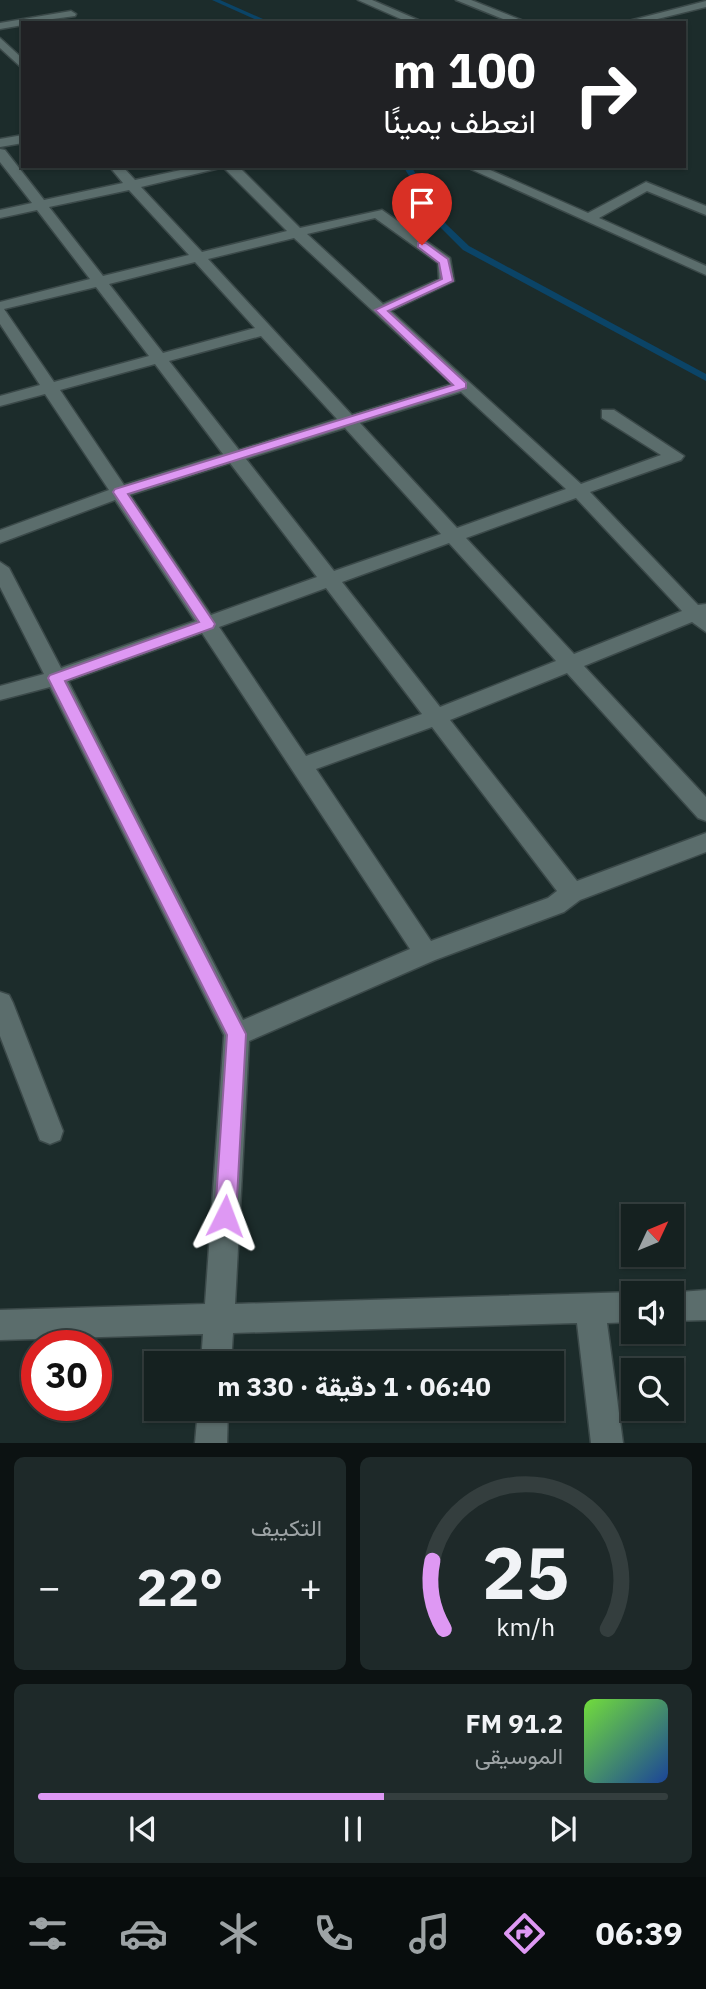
<!DOCTYPE html>
<html lang="ar">
<meta charset="utf-8">
<style>
body{margin:0;font-family:"IBM Plex Sans",Vazirmatn,sans-serif;background:#1e2929;color:#f1f3f6;direction:rtl;height:100vh;display:flex;flex-direction:column;font-size:26px;white-space:nowrap}
*{box-sizing:border-box;margin:0}
p{font-size:23px;color:#9da3a5}
.icon{flex:none;width:38px;height:38px;fill:none;stroke:currentColor;stroke-width:2;stroke-linecap:round;stroke-linejoin:round}
.map{position:relative;height:1443px;overflow:hidden;direction:ltr}
.sheet{display:flex;flex-direction:column;gap:14px;padding:14px;background:#0c1212;flex:1}
.sheet>*{flex:none}
.guide{position:absolute;left:21px;top:21px;width:665px;height:147px;border-radius:0px;box-shadow:0 2px 5px #0004,0 0 0 2px #343e3e;direction:rtl;background:#202124;color:#fff;overflow:hidden}
.needle{width:46px;rotate:46deg}
.fabs{position:absolute;left:621px;top:1204px;display:grid;gap:14px}
.fabs a{display:grid;place-items:center;width:63px;height:63px;border-radius:0px;background:#152120;box-shadow:0 2px 5px #0004,0 0 0 2px #343e3e;font-size:35px}
.speed{position:absolute;left:21px;top:1330px;display:flex;gap:14px;font-size:35px;font-weight:700;text-align:center}
.speed>*{display:grid;place-content:center;width:91px;height:91px;border-radius:50%;background:#152120;box-shadow:0 2px 5px #0004,0 0 0 2px #343e3e;line-height:1}
.speed .limit{border:10px solid #d22;background:#fff;color:#111}
.pin{position:absolute;display:grid;place-items:center;width:60px;height:60px;color:#fff;margin:-72px -30px;border-radius:50% 50% 50% 0;rotate:-45deg;box-shadow:0 0 7px #0007}
.pin .icon{rotate:45deg}
.me{position:absolute;width:77px;margin:-38px;rotate:3deg;stroke-linejoin:round;filter:drop-shadow(0 0 5px #0008)}
.turn{display:flex;align-items:center;gap:24px;height:147px;padding:0 35px;font-size:32px}
.turn .icon{width:91px;height:91px;stroke-width:2.5}
.turn b{display:block;font-size:49px;line-height:60px}
.big{font-size:52px;font-weight:800;line-height:1.1}
.sheet .widget{flex:1;display:flex;flex-direction:column;justify-content:center;gap:10px;min-width:0;padding:0 24px;border-radius:10px;background:#1e2929}
.sheet .dial{align-items:center;gap:0}
.dial svg{height:182px;overflow:visible;fill:none;stroke:#343e3e;stroke-width:7;stroke-linecap:round;text-anchor:middle}
.dial text{fill:#f1f3f6;stroke:none}
.song{display:flex;align-items:center;gap:21px}
.cover{width:84px;height:84px;border-radius:10px;background:linear-gradient(135deg,hsl(100 70% 55%),hsl(220 70% 35%))}
.played{height:7px;border-radius:4px;background:linear-gradient(90deg,#de98f3 55%,#343e3e 55%)}
.keys{display:flex;justify-content:space-around;direction:ltr}
.heat{display:flex;justify-content:space-between;align-items:center;font-size:38px;direction:ltr}
.sheet .tiles{flex:1;display:grid;gap:14px;grid-template-columns:1fr 1fr}
.widget:last-child{grid-column:span 2}
.trip{position:absolute;left:144px;top:1351px;width:420px;height:70px;border-radius:0px;background:#152120;box-shadow:0 2px 5px #0004,0 0 0 2px #343e3e;font-weight:800;line-height:70px;text-align:center;direction:rtl}
.dock{display:flex;height:112px;justify-content:space-around;align-items:center;background:#080d0d;color:#9da3a5}
.dock .icon{width:49px;height:49px}
.dock .current{color:#de98f3}
.dock b{font-size:32px;color:#f1f3f6}
.map>svg:first-child{display:block}
.lines{fill:none;stroke-linecap:round;stroke-linejoin:round}
.stream{fill:#0b4467;fill-rule:evenodd}
.minor-casing{stroke:#3b4949;stroke-width:3}
.minor{fill:#5b6d6c;fill-rule:evenodd}
.route{fill:#de98f3;stroke:#90639e;stroke-width:2}
</style>
<div class="map">
<svg width="706" height="1443" viewBox="0 0 706 1443">
<rect width="100%" height="100%" fill="#1c2c2b"/>
<g class="lines">
<g class="stream">
<polygon points="212,0 220,0 272,23 263,23"/>
<polygon points="403,166 411,166 446,224 469,246 706,374 706,381 463,250 440,227"/>
</g>
<g class="minor-casing">
<g id="minor">
<polygon points="358,0 372,0 425,23 410,23"/>
<polygon points="456,0 471,0 526,22 513,23"/>
<polygon points="706,1 706,7 641,23 621,23"/>
<polygon points="71,11 76,14 75,16 23,23 23,25 0,29 0,23"/>
<polygon points="0,38 23,59 23,69 0,48"/>
<polygon points="23,135 23,143 0,147 0,139"/>
<path d="M0,149L5,150L44,200L123,183L109,166H122L135,180L199,166H238L300,228L382,210L450,258L454,281L391,311L581,484L661,455L602,418V410H614L684,456L681,460L590,492L698,605L706,604V632L692,622L584,666L706,797V821L698,818L567,673L450,720L577,881L706,833V852L580,900L564,912L435,960L249,1041L235,1304L634,1292V1322L607,1323L623,1443H591L577,1323L233,1333L231,1363H201L203,1334L0,1340V1310L205,1304L224,1035L50,687L0,700V686L44,674L0,587V562L9,568L61,668L195,621L115,500L0,543V530L109,490L45,394L0,406V396L40,385L0,324V302L90,279L37,210L0,218V210L32,203L0,162ZM224,167L225,169L287,231L202,252L141,187ZM129,190L189,255L103,276L49,207ZM375,218L438,263L439,279L383,304L307,234ZM294,238L452,384L352,415L208,259ZM195,262L255,328L163,353L109,284ZM96,287L149,356L54,382L4,309ZM261,336L337,419L239,450L169,361ZM155,364L223,454L124,485L60,390ZM461,392L566,489L457,528L360,423ZM345,428L441,534L334,571L246,459ZM230,463L317,577L211,615L130,495ZM576,498L682,611L574,654L466,538ZM449,543L556,661L440,707L342,582ZM326,588L422,714L306,756L219,627ZM202,633L410,949L243,1020L68,681ZM432,727L557,891L548,898L431,941L316,769Z"/>
<polygon points="464,166 481,166 588,213 646,182 706,206 706,215 647,191 599,218 706,266 706,275"/>
<polygon points="0,992 9,995 13,1003 63,1131 60,1140 50,1144 40,1140 0,1036"/>
<polygon points="706,1290 706,1320 672,1321 672,1293 667,1293"/>
<polygon points="198,1409 228,1409 227,1443 195,1443"/>
</g>
</g>
<use href="#minor" class="minor"/>
</g>
<polygon class="route" points="418,243 426,243 448,259 453,281 388,311 466,383 466,388 128,494 215,624 213,628 65,681 246,1034 236,1216 233,1223 225,1226 218,1223 215,1216 227,1035 48,678 50,675 199,622 113,492 115,489 453,385 375,310 442,279 439,263 418,247"/>
</svg>
<div class="fabs">
<a><svg class="needle" viewBox="-14 -14 28 28"><path d="M0-13l5 13h-10z" fill="#e53935"/><path d="M0 13l5-13h-10z" fill="#9da3a5"/></svg></a>
<a><svg class="icon" aria-label="sound" viewBox="0 0 24 24"><path d="M4 9h4l5-4v14l-5-4H4zM17 9q2 3 0 6"/></svg></a>
<a><svg class="icon" aria-label="search" viewBox="0 0 24 24"><circle cx="10" cy="10" r="6"/><path d="M15 15l6 6"/></svg></a>
</div>
<div class="speed"><div class="limit">30</div></div>
<div class="pin" style="left:422px;top:245px;background:#d93025"><svg class="icon" aria-label="arrive" viewBox="0 0 24 24"><path d="M6 21V4h12l-3 4 3 4H6"/></svg></div>
<svg class="me" style="left:225px;top:1216px" viewBox="-20 -20 40 40"><path d="M0-17L14 15 0 8-14 15z" fill="#de98f3" stroke="#fff" stroke-width="4"/></svg>
<div class="trip">06:40 · 1 دقيقة · 330 m</div>
<div class="guide">
<div class="turn"><svg class="icon" aria-label="right" viewBox="0 0 24 24"><path d="M7 20v-9h11M14 6l5 5-5 5"/></svg><div><b>100 m</b>انعطف يمينًا</div></div>
</div>
</div>
<section class="sheet">
<div class="tiles">
<div class="widget dial"><svg viewBox="0 0 100 80">
<path d="M14 69A42 42 0 1 1 86 69"/>
<path d="M14 69A42 42 0 0 1 9 39" stroke="#de98f3"/>
<text x="50" y="56" font-size="32" font-weight="700">25</text>
<text x="50" y="72" font-size="11">km/h</text>
</svg></div>
<div class="widget"><p>التكييف</p>
<div class="heat"><a>−</a><b class="big">22°</b><a>+</a></div>
</div>
<div class="widget">
<div class="song"><i class="cover"></i><div><b>91.2 FM</b><p>الموسيقى</p></div></div>
<div class="played"></div>
<div class="keys"><svg class="icon" aria-label="previous" viewBox="0 0 24 24"><path d="M18 5L8 12l10 7zM5 5v14"/></svg><svg class="icon" aria-label="pause" viewBox="0 0 24 24"><path d="M8 5v14M16 5v14"/></svg><svg class="icon" aria-label="next" viewBox="0 0 24 24"><path d="M6 5l10 7-10 7zM19 5v14"/></svg></div>
</div>
</div>
</section>
<nav class="dock">
<b>06:39</b>
<svg class="icon current" aria-label="directions" viewBox="0 0 24 24"><path d="M12 3l9 9-9 9-9-9zM9 14v-3h6M13 9l2 2-2 2"/></svg>
<svg class="icon" aria-label="music" viewBox="0 0 24 24"><path d="M9 18V5l10-2v13"/><circle cx="6" cy="18" r="3"/><circle cx="16" cy="16" r="3"/></svg>
<svg class="icon" aria-label="phone" viewBox="0 0 24 24"><path d="M5 4h4l2 5-3 2q2 4 5 5l2-3 5 2v4C11 20 4 13 5 4z"/></svg>
<svg class="icon" aria-label="climate" viewBox="0 0 24 24"><path d="M12 3v18M4 7l16 10M4 17L20 7"/></svg>
<svg class="icon" aria-label="car" viewBox="0 0 24 24"><path d="M5 17H2v-5l4-1 3-4h7l3 4 3 1v5h-3M9 17h6M6 11h13"/><circle cx="7" cy="17" r="2"/><circle cx="17" cy="17" r="2"/></svg>
<svg class="icon" aria-label="filters" viewBox="0 0 24 24"><path d="M4 7h16M4 17h16"/><circle cx="9" cy="7" r="2"/><circle cx="15" cy="17" r="2"/></svg>
</nav>
